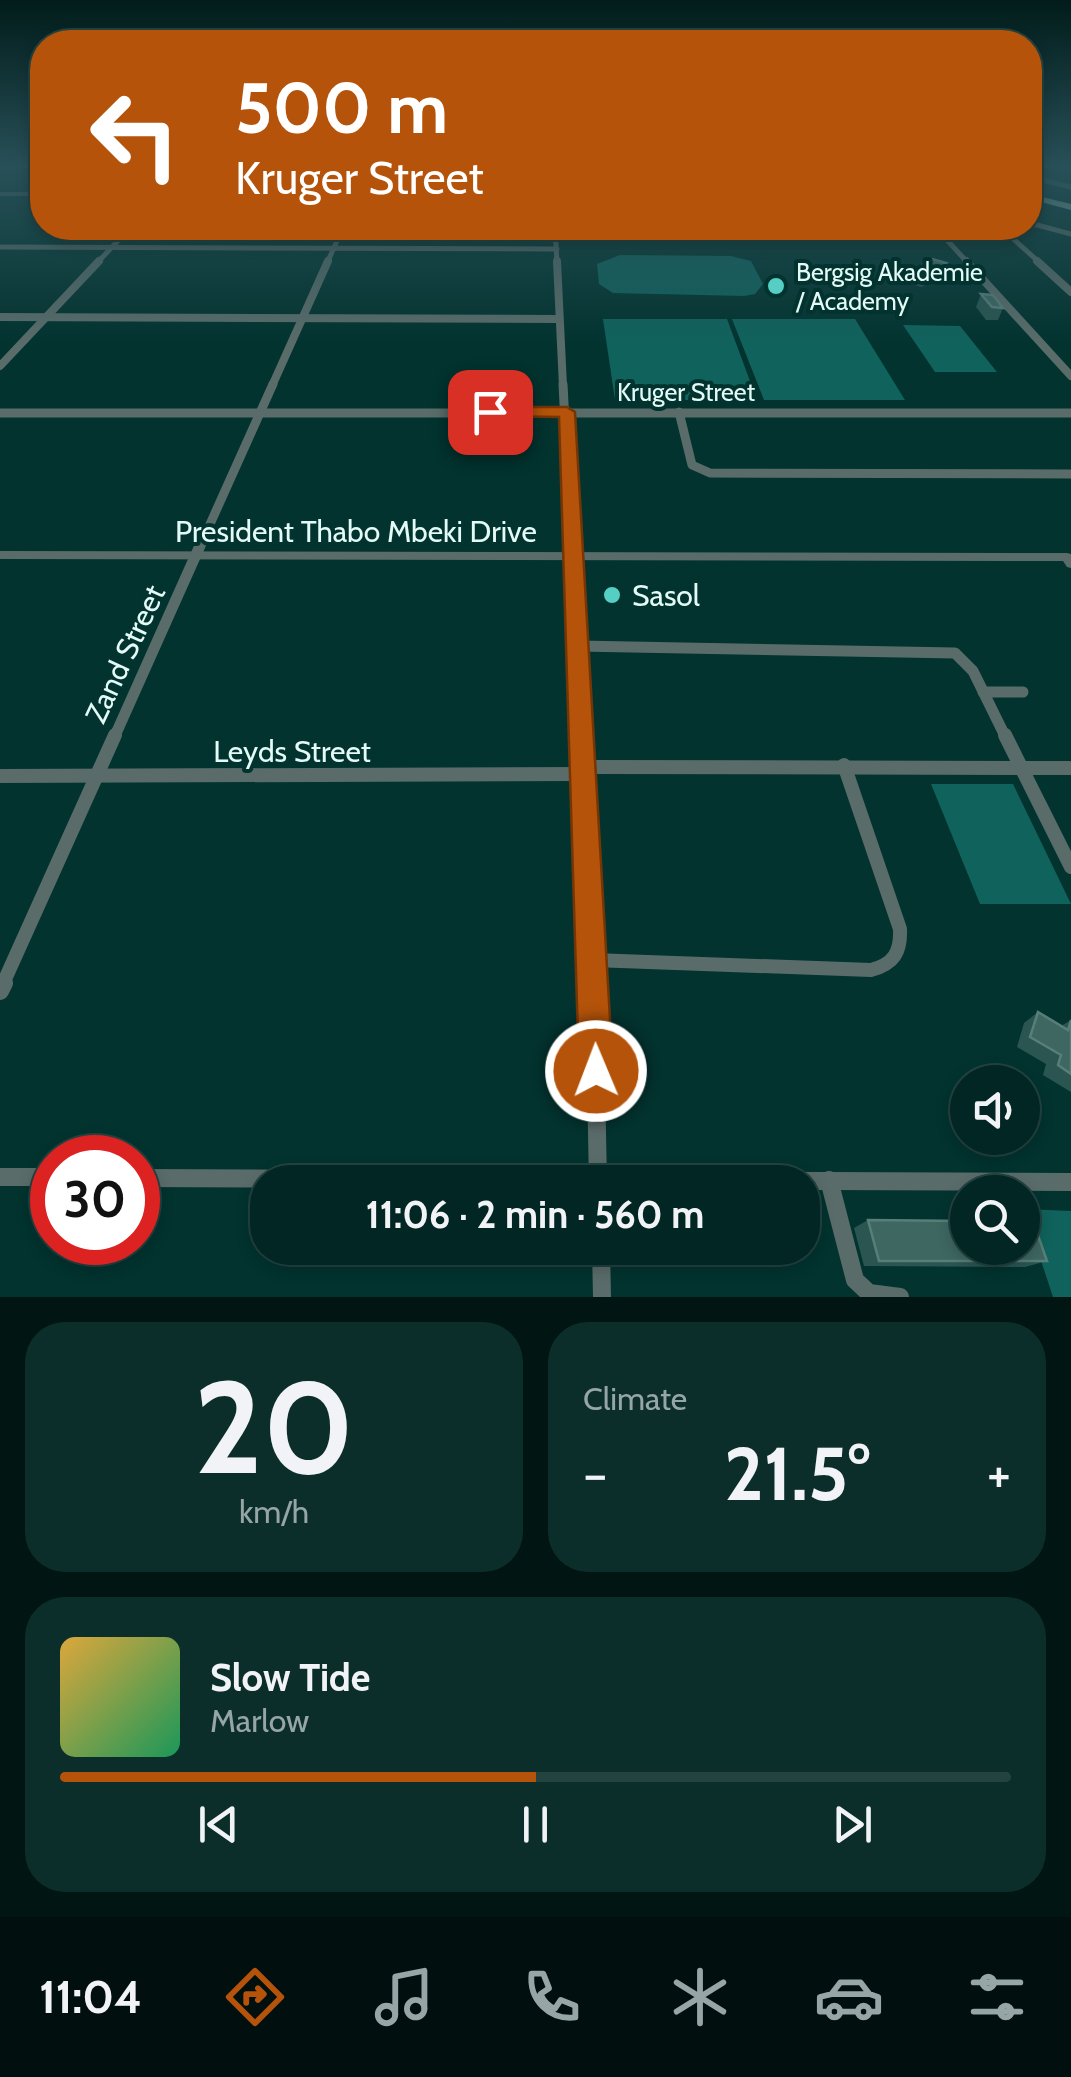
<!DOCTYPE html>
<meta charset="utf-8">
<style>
body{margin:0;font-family:Cabin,sans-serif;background:#0c2e2b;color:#f1f3f6;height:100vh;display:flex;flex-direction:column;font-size:38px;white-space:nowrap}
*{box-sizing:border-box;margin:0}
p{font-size:32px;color:#96a5a6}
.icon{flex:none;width:55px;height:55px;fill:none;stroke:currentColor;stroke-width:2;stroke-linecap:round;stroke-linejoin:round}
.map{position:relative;height:1297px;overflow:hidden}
.side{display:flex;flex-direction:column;gap:25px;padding:25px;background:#011513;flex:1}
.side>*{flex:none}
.guide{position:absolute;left:30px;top:30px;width:1012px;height:210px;border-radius:40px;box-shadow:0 5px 15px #0003,0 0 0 2px #234341;background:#b45309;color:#fff;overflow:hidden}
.fabs{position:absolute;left:950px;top:1065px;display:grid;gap:20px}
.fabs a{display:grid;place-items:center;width:90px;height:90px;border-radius:50%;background:#022623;box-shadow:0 5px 15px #0003,0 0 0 2px #234341;font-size:50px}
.speed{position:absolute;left:30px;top:1135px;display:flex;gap:20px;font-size:50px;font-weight:700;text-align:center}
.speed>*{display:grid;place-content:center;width:130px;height:130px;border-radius:50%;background:#022623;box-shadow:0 5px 15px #0003,0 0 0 2px #234341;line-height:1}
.speed .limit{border:15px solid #d22;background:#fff;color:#111}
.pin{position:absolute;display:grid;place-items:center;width:85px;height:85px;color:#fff;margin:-42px;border-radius:20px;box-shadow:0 5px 15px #0006}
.me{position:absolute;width:110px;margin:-55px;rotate:359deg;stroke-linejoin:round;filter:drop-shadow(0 0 8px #0008)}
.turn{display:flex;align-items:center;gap:35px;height:210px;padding:0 40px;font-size:45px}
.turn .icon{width:130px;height:130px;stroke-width:2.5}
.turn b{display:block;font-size:70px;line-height:85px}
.big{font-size:75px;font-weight:800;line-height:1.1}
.side .widget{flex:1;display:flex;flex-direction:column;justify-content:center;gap:15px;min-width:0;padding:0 35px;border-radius:40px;background:#0c2e2b}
.side .dial{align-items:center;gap:0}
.dial b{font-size:130px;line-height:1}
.song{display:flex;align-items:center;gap:30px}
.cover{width:120px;height:120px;border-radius:15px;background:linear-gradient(135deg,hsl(40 70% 55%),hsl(150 70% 35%))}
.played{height:10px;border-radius:5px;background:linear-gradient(90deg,#b45309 50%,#234341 50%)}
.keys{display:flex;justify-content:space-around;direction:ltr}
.heat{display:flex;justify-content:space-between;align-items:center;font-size:55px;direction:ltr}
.side .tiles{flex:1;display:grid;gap:25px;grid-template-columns:1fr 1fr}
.widget:last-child{grid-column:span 2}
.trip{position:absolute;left:250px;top:1165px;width:570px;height:100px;border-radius:40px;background:#022623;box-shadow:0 5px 15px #0003,0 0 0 2px #234341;font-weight:800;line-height:100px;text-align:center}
.tab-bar{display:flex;height:160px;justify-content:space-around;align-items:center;background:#010f0e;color:#96a5a6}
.tab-bar .icon{width:70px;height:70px}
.tab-bar .on{color:#b45309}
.tab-bar b{font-size:45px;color:#f1f3f6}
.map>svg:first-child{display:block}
.green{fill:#10625c}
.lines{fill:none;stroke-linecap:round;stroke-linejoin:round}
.minor-far5{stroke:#5a6c6a;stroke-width:5}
.minor-far4{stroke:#5a6c6a;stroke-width:8}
.minor-far3{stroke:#5a6c6a;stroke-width:9}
.minor-far2{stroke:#5a6c6a;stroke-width:11}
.minor-far1{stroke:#5a6c6a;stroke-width:14}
.minor{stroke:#5a6c6a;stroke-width:18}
.tertiary{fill:#5a6c6a;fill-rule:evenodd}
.trunk{fill:#90bab4;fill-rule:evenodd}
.wall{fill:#2a5551}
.shaded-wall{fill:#12403c}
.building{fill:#3e6762;stroke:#587e7a;stroke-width:2.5}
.route{fill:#b45309;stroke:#753606;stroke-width:2.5}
.poi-dot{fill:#56cec3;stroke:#02332f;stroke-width:4}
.labels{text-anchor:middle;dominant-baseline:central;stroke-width:8;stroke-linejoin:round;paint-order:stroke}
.far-poi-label{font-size:25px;fill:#e3faf7;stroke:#02332f;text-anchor:start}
.far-street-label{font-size:25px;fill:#e3faf7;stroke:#02332f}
.street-label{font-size:30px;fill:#e3faf7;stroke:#02332f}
.poi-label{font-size:30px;fill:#e3faf7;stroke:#02332f;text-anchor:start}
</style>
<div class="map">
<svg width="1071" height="1297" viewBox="0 0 1071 1297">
<rect width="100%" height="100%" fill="#02332f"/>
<g class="green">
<polygon points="620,255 731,256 751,261 763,284 755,294 744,296 613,293 599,284 597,264"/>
<polygon points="603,319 727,319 757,400 615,400"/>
<polygon points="732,319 855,319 905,400 764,400"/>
<polygon points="903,325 960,326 997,372 935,372"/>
<polygon points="931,784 1013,784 1071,904 980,904"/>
<polygon points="1024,1209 1071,1211 1071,1297 1053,1297"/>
</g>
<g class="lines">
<g class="minor-far5">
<polyline points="0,169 6,165"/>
<polyline points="1030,177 1071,187"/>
<polyline points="1030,223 1071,234"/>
<polyline points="555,228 557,263"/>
<polyline points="936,228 968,263"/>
<polyline points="1001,228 1040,263"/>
<polyline points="0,247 557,249"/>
<polyline points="97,263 130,228"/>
<polyline points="327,263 343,228"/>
</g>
<g class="minor-far4">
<polyline points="557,261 563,386"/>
<polyline points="966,261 1071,376"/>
<polyline points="1037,261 1071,292"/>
<polyline points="0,317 559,319"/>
<polyline points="0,366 99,261"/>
<polyline points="272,386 328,261"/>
</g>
<g class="minor-far3">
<polyline points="563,384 571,542"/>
<polyline points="679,412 692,465 710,473 1071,474"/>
<polyline points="0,413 1071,413"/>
<polyline points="202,542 273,384"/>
</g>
<g class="minor-far2">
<polyline points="571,539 581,738"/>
<polyline points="578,646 955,653 973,671 1006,738"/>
<polyline points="983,692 1023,692"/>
<polyline points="114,738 203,539"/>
</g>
<g class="minor-far1">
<polyline points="581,735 594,986"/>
<polyline points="1005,735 1071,867"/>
<polyline points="584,767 1069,768"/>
<polyline points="0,776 584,774"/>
<path d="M593,960L871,970C894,964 901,952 900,929L844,765"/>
<polyline points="2,986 115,735"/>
</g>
<g class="minor">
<polyline points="594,983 598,1182"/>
<polyline points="0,991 4,983"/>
<polyline points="0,1177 52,1177"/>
<polyline points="138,1178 1071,1182"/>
<polyline points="829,1180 855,1280 869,1293 900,1297"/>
<polyline points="601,1248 602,1297"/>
</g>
<g class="tertiary">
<rect x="0" y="192" width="42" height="4"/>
<polygon points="0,551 1067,553 1071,554 1071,568 1067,567 1063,561 0,559"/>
</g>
<polygon class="trunk" points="1030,194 1071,204 1071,210 1030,199"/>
</g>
<g class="wall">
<polygon points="641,228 663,228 653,236 641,233"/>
<polygon points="946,263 942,275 922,287 908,283 912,271"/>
<polygon points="981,294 1003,308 998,320 986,320 976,307"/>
<polygon points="1038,1012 1061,1026 1071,1020 1071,1092 1043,1075 1046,1064 1017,1047 1024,1023"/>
<polygon points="868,1220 1047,1261 1025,1267 864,1266 854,1228"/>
</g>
<g class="shaded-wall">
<polygon points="654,228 663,228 653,236"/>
<polygon points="946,263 942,275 922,287 927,275"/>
</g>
<g class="building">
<polygon points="932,259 946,263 927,275 912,271"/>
<polygon points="981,294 993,295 1003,308 992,307"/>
<polygon points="1038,1012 1068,1030 1071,1020 1071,1074 1058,1065 1061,1055 1030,1037"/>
<polygon points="868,1220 968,1221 968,1248 1022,1248 1022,1221 1033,1221 1047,1261 879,1261"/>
</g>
<linearGradient id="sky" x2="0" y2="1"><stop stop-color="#011c1a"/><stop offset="0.48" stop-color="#285058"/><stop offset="1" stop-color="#285058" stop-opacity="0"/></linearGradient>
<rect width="1071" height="346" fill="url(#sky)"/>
<polygon class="route" points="490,407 567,407 575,412 613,1071 608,1083 596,1088 584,1083 579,1071 559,417 484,416 484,409"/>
<g class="poi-dot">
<circle cx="776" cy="286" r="10"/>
<circle cx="612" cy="595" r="10"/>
</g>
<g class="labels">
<g class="far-poi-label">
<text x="796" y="272">Bergsig Akademie<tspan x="796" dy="29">/ Academy</tspan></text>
</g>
<g class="far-street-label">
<text x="686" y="392">Kruger Street</text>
</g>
<g class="street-label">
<text x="356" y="531">President Thabo Mbeki Drive</text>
<text transform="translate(125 654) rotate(-65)">Zand Street</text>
<text x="292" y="751">Leyds Street</text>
</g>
<g class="poi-label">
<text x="632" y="595">Sasol</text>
</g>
</g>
</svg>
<div class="fabs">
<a><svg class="icon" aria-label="sound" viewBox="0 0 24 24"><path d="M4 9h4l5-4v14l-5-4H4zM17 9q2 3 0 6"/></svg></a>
<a><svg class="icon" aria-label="search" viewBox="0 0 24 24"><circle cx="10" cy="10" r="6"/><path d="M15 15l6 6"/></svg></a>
</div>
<div class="speed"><div class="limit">30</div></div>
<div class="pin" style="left:490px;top:412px;background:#d93025"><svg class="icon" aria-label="arrive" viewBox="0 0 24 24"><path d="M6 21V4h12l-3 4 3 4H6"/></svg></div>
<svg class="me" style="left:596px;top:1071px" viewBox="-20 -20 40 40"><circle r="17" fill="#b45309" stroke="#fff" stroke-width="3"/><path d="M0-11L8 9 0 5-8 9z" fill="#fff"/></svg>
<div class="trip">11:06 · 2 min · 560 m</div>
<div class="guide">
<div class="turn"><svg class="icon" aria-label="left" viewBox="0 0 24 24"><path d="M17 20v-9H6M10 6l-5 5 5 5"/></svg><div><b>500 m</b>Kruger Street</div></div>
</div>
</div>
<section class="side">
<div class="tiles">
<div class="widget dial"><b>20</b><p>km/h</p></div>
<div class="widget"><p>Climate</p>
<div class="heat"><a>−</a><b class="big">21.5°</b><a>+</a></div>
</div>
<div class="widget">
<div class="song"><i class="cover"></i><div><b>Slow Tide</b><p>Marlow</p></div></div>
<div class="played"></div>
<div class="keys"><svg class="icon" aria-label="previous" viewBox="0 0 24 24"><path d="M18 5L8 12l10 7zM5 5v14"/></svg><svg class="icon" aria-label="pause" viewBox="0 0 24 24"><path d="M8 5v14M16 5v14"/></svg><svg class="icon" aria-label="next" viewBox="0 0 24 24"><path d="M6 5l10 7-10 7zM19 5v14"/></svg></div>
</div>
</div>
</section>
<nav class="tab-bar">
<b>11:04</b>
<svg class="icon on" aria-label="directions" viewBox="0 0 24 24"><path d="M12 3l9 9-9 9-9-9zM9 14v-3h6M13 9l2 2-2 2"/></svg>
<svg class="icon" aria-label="music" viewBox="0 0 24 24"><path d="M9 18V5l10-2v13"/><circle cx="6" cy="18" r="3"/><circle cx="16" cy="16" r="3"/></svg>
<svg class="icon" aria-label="phone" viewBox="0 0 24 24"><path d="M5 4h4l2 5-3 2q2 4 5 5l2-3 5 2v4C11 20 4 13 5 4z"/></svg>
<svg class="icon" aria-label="climate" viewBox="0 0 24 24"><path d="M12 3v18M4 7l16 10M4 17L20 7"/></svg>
<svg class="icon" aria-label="car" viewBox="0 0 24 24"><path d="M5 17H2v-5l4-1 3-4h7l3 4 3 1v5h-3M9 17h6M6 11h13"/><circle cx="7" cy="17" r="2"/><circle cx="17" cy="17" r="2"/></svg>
<svg class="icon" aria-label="filters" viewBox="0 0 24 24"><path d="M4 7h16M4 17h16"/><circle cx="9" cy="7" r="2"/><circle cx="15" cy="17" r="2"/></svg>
</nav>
